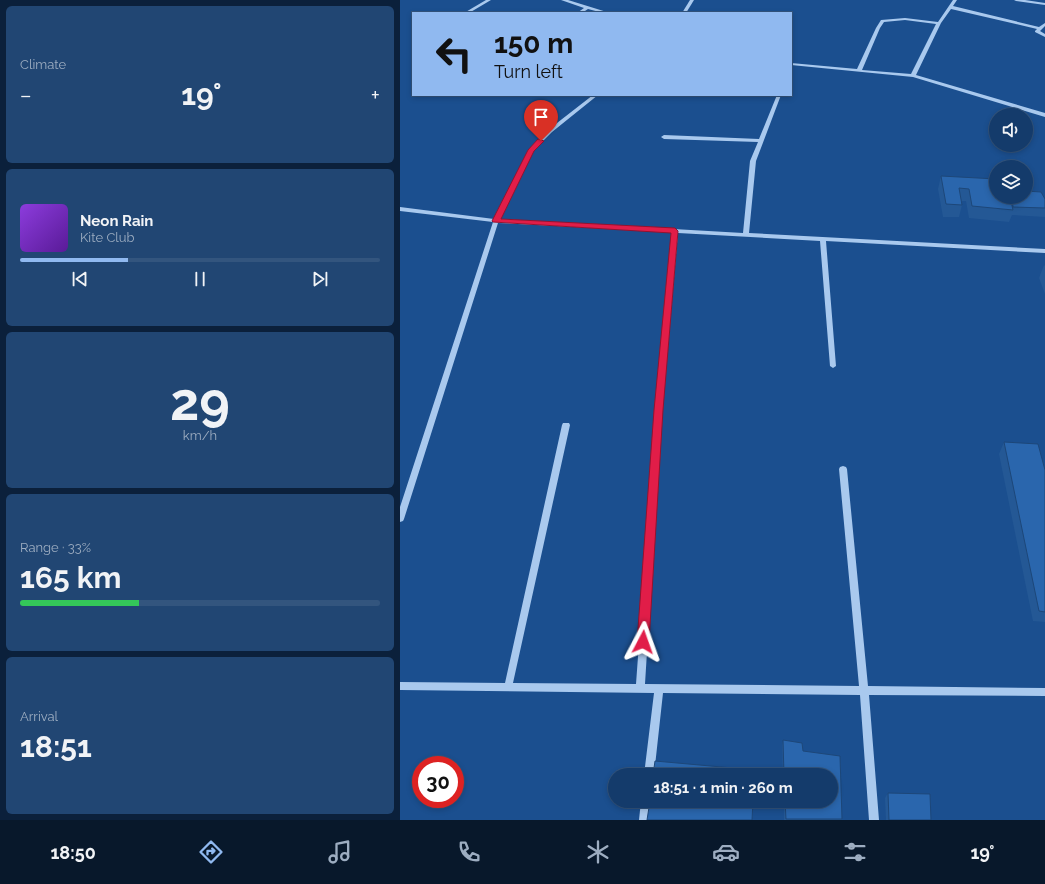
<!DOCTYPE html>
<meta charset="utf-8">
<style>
body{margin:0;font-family:Raleway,sans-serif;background:#214673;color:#f1f3f6;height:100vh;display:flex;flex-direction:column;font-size:15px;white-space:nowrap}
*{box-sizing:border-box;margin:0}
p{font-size:13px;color:#9dadc1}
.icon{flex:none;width:22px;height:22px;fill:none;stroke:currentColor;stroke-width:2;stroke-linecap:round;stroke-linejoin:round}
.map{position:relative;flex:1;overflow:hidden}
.sheet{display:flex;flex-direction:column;gap:6px;padding:6px;background:#0b203b;width:400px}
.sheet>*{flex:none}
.banner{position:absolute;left:12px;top:12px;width:380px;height:84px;border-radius:0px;box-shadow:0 2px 6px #0003,0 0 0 1px #33557e;background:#90b9f0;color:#111;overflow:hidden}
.controls{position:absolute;left:589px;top:108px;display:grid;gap:8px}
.controls a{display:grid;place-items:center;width:44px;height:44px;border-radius:50%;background:#143b6b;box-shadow:0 2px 6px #0003,0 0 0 1px #33557e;font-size:20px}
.speed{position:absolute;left:12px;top:756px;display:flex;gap:8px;font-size:20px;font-weight:700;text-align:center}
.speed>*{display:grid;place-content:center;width:52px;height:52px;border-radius:50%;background:#143b6b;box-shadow:0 2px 6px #0003,0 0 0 1px #33557e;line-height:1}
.speed .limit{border:6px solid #d22;background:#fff;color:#111}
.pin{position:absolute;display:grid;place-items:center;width:34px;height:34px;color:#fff;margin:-41px -17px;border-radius:50% 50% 50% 0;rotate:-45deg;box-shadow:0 0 4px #0007}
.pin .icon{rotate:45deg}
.me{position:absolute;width:44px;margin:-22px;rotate:4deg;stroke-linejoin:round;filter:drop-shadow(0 0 3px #0008)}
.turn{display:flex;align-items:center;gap:14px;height:84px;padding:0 16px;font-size:18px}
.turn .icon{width:52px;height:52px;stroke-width:2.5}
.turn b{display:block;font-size:28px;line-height:34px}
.big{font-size:30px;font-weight:700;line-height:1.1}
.sheet .card{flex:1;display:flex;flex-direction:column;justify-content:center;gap:6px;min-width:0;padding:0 14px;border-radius:6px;background:#214673}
.sheet .dial{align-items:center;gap:0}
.dial b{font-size:52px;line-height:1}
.song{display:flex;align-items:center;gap:12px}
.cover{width:48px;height:48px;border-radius:6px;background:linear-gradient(135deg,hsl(270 70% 55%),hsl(270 70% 35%))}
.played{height:4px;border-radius:2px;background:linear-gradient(90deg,#90b9f0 30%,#33557e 30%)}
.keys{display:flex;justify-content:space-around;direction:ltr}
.heat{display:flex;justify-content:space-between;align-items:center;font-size:22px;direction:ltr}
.charge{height:6px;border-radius:3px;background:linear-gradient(90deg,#34c759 33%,#33557e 0)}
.trip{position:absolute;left:208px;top:768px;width:230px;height:40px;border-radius:20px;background:#143b6b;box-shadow:0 2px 6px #0003,0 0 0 1px #33557e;font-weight:700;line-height:40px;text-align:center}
.tab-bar{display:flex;height:64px;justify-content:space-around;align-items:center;background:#08182b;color:#9dadc1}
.tab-bar .icon{width:28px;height:28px}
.tab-bar .selected{color:#90b9f0}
.tab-bar b{font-size:18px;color:#f1f3f6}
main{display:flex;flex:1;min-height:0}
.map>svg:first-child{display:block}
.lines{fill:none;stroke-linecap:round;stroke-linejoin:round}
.minor{fill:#a9c9ee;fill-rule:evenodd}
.wall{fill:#245895}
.building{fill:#2a66ad;stroke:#1d4779}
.route{fill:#e11d48;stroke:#92132f}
</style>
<main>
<section class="sheet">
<div class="card"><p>Climate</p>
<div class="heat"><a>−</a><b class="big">19°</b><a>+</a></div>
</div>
<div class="card">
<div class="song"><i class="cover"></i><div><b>Neon Rain</b><p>Kite Club</p></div></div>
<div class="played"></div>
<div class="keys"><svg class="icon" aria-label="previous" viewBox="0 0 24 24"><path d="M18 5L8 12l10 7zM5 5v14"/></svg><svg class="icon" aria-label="pause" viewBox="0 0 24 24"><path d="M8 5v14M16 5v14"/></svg><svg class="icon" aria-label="next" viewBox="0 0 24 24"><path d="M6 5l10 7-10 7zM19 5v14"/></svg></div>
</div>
<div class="card dial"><b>29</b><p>km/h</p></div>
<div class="card"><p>Range · 33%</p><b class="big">165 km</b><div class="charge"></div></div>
<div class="card"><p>Arrival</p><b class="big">18:51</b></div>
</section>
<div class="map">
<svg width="645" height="820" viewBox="0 0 645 820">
<rect width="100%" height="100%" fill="#1b4f8f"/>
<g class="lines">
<g class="minor">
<polygon points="86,0 91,0 69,13 64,13"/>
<polygon points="161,0 168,0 210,13 203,13 188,9 182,13 177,13 184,8"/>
<polygon points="290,0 294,0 286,13 282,13"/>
<path d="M553,0H557L553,6L639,27L645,23V26L640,31L645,34V37L635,32V31L637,29L551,9L541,23L516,75L645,113V117L513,77L391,65V63L457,69L476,28L481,20L505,18L538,22ZM505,20L536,24L511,74L462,70L480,28L484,22Z"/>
<polygon points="614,0 625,0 645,3 645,5 616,1"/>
<polygon points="193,95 198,95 152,132 133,151 100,219 343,233 350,161 358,142 264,139 261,137 264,135 359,139 377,95 381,95 356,161 349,233 645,249 645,253 426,241 436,366 433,368 430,366 420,241 278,233 262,410 245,684 459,686 439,469 440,467 443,466 446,467 447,469 468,686 645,688 645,696 469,695 479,820 469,820 460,695 263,693 254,775 244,775 254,693 0,690 0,682 105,683 162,425 163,423 169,423 170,425 113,683 236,684 256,410 272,232 98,223 4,519 3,521 0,522 0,507 93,222 0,211 0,207 94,219 129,149 148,130"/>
<polygon points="241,801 251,801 249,820 239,820"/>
</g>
</g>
<g class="wall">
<polygon points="541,176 596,197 626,197 645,199 645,217 612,215 609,222 569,218 566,201 562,201 562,205 559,217 543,217 538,189"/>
<polygon points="644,265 645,266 645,294 639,278"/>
<polygon points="604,442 645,470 645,622 633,621 599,454"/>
<polygon points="383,740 402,743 403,751 440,756 442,820 384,820 384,801 431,801 431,775 383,775 382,746"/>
<polygon points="488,793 531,820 486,820 485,798"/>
</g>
<g class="building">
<polygon points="541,176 596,179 596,197 610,197 613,210 572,206 569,189 559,188 562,205 546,204"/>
<polygon points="626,191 641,192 645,199 645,208 613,207 612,197 626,197"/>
<polygon points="604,442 638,444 645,470 645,612 639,611"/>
<polygon points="383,740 402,743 403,751 440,756 442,819 386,819 385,801 431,801 431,775 384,775"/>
<polygon points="255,761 355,770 355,775 253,775"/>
<polygon points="488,793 530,794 531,820 489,820"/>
<polygon points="250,801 353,801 352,820 247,820"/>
</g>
<polygon class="route" points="138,139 144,141 134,151 101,219 275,228 278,231 263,410 249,642 247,646 243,647 239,646 237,642 254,410 271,233 93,222 92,221 128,150"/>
</svg>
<div class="controls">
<a><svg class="icon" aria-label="sound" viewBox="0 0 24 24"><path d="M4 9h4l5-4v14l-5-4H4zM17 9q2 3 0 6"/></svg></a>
<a><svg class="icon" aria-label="layers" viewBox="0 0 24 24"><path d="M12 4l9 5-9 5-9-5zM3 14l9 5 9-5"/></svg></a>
</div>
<div class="speed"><div class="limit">30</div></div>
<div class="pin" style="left:141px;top:141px;background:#d93025"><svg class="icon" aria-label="arrive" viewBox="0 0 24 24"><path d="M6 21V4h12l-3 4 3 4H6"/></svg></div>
<svg class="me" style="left:243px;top:642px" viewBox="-20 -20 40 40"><path d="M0-17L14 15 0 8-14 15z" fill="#e11d48" stroke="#fff" stroke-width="4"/></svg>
<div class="trip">18:51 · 1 min · 260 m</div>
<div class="banner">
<div class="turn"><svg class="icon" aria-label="left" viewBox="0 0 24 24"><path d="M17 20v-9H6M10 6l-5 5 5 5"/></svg><div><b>150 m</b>Turn left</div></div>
</div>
</div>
</main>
<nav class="tab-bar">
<b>18:50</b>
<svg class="icon selected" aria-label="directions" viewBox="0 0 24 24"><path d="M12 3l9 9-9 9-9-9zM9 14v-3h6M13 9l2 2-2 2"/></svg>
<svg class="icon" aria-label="music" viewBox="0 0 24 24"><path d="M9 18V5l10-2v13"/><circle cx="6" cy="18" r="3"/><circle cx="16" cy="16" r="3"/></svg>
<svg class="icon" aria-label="phone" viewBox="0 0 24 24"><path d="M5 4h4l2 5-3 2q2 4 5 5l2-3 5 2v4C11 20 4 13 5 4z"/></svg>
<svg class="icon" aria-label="climate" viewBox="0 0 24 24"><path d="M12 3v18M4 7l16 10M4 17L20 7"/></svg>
<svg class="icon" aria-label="car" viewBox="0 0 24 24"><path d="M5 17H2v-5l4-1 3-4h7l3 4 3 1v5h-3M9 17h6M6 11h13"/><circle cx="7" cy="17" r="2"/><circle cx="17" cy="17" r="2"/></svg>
<svg class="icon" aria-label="filters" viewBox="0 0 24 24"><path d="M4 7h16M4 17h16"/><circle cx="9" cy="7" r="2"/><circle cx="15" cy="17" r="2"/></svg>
<b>19°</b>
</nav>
